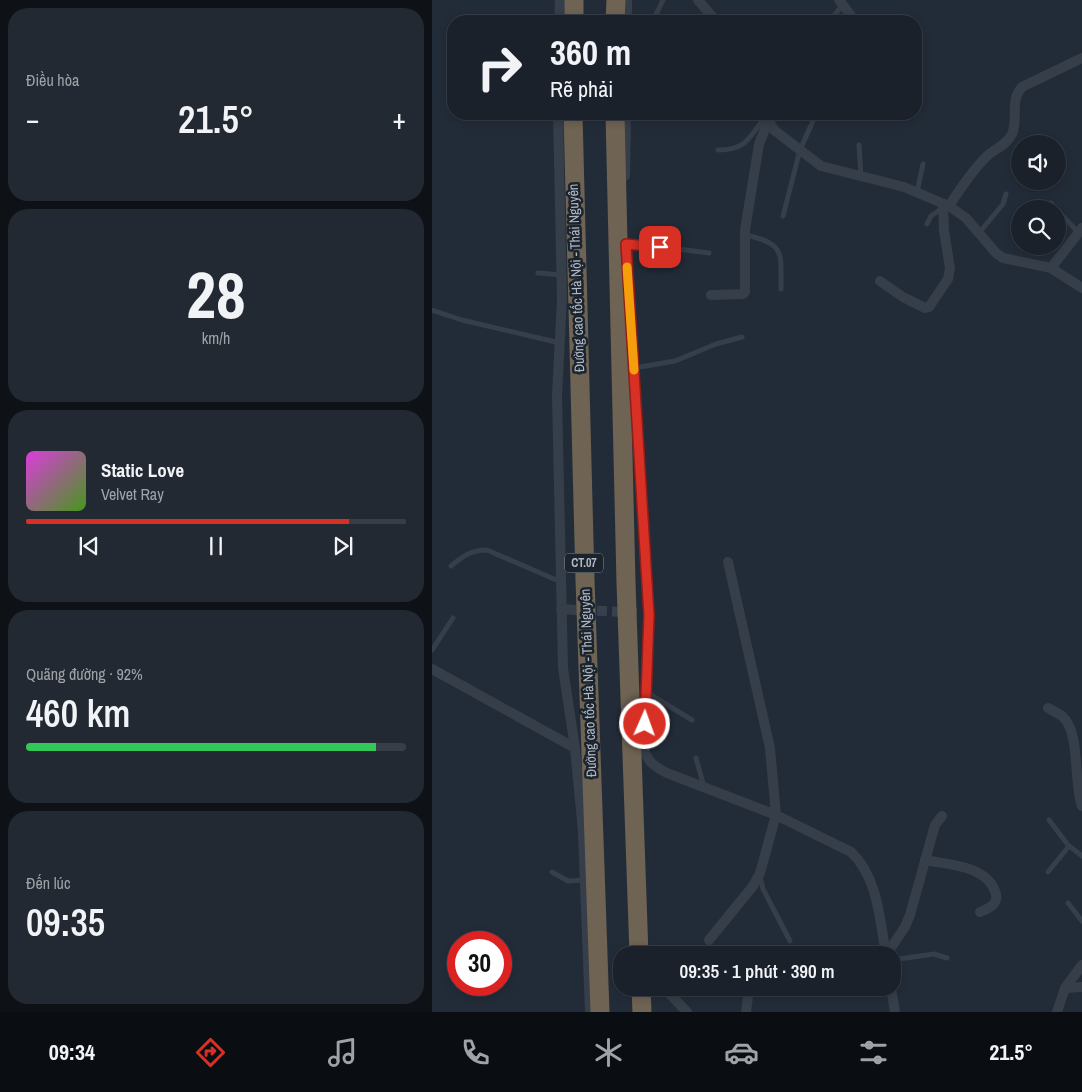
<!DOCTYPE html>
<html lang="vi">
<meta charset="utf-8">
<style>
body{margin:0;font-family:"Archivo Narrow",sans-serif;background:#232932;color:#f1f3f6;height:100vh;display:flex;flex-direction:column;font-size:19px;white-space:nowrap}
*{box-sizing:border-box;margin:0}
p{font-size:16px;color:#9fa3a8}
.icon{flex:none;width:28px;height:28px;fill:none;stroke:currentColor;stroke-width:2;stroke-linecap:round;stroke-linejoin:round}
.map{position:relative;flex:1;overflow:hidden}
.side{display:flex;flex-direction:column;gap:8px;padding:8px;background:#0e1217;width:432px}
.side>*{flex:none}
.banner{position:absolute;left:15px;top:15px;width:475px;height:105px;border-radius:20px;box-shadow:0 2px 8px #0003,0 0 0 1px #383e47;background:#1a212a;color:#f1f3f6;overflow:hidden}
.fabs{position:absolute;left:579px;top:135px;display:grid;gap:10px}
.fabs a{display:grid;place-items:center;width:55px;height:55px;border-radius:50%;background:#1a212a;box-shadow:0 2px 8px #0003,0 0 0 1px #383e47;font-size:25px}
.speed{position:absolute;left:15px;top:931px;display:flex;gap:10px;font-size:25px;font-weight:700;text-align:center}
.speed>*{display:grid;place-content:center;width:65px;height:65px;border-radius:50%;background:#1a212a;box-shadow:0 2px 8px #0003,0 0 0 1px #383e47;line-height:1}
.speed .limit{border:8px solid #d22;background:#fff;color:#111}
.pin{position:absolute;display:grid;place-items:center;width:42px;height:42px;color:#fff;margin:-21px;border-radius:10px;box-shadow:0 2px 8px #0006}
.me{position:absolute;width:55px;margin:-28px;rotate:2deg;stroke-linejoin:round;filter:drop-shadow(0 0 4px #0008)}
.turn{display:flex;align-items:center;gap:18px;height:105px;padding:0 20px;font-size:22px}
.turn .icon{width:65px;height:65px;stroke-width:2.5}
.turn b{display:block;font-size:35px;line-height:42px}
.big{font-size:38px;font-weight:600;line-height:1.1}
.side .widget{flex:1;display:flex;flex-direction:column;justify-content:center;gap:8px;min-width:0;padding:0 18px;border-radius:20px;background:#232932}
.side .dial{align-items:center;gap:0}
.dial b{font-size:65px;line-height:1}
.song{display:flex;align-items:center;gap:15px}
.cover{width:60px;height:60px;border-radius:8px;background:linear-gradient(135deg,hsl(300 70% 55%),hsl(100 70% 35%))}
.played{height:5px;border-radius:2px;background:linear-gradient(90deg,#d93025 85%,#383e47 85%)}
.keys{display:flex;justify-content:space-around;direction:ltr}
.heat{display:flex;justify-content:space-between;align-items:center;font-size:28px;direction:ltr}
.charge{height:8px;border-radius:4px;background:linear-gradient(90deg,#34c759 92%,#383e47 0)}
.trip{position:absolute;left:181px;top:946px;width:288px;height:50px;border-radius:20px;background:#1a212a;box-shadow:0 2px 8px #0003,0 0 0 1px #383e47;font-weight:600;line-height:50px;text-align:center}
.tab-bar{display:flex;height:80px;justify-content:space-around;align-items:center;background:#0a0d11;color:#9fa3a8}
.tab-bar .icon{width:35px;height:35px}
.tab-bar .on{color:#d93025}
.tab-bar b{font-size:22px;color:#f1f3f6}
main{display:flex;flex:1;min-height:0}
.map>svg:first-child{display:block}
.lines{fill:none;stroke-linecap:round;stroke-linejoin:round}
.street-tunnel{stroke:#37414d;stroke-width:10;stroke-dasharray:10 5;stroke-linecap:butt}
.lane{stroke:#353e49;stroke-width:5}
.street{stroke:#353e49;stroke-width:10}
.highway{stroke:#6f6353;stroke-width:19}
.route-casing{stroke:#8d1f18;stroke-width:12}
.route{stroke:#d93025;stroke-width:9}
.slow{stroke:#f59e0b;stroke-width:9}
.labels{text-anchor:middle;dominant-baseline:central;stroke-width:5;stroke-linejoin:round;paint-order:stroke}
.shield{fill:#1b232d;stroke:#838c97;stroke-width:1}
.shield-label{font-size:12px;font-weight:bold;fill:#b0b9c5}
.street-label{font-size:14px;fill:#b0b9c5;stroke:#1b232d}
</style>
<main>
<section class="side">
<div class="widget"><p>Điều hòa</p>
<div class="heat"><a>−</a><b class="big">21.5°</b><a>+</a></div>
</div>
<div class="widget dial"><b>28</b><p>km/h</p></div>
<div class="widget">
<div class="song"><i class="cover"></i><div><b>Static Love</b><p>Velvet Ray</p></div></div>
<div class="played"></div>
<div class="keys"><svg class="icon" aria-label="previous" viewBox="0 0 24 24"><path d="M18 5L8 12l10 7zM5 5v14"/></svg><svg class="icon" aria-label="pause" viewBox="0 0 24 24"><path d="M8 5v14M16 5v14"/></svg><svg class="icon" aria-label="next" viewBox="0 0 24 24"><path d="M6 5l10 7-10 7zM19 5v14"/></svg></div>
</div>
<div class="widget"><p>Quãng đường · 92%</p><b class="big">460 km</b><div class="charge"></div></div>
<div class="widget"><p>Đến lúc</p><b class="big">09:35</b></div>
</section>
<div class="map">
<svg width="650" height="1012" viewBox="0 0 650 1012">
<rect width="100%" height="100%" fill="#222c38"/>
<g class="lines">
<polyline class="street-tunnel" points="150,610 207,613"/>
<g class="lane">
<polyline points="284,20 292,18 306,21"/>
<polyline points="221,21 231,0"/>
<polyline points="398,21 411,4"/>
<polyline points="427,145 429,177"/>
<path d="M286,150C315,150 318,137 334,115"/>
<polyline points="485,192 491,164"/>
<polyline points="619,203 624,209"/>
<polyline points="625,210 646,232"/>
<polyline points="351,216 368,150 384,114"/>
<polyline points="495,224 499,216 512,207"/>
<polyline points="547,233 571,204 574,194"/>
<path d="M314,235C353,244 349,252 349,289"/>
<polyline points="194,245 214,245 277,253"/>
<polyline points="106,273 130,275"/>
<polyline points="0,310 30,320 128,343"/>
<polyline points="202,368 243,361 284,344 310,337"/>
<path d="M19,566C31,556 39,550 55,550L129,582"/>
<polyline points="0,650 21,618"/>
<polyline points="214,692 260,720"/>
<polyline points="264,758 272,787"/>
<polyline points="617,820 636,845 650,856"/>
<polyline points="120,872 136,881 153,880"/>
<polyline points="616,872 637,846"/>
<polyline points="328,876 331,889 358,941"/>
<polyline points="636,903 650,921"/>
<polyline points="460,960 502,954 515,958"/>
</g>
<g class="street">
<polyline points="266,0 284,21"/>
<polyline points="407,0 423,21"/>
<polyline points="127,21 128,0"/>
<polyline points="195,21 195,0"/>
<polyline points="126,114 130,298 125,396 131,668 143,748 151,832 158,1012"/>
<polyline points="333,114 342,130 389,166 472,187 517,206 534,218 564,253 571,258 619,268 650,288"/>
<polyline points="193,176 194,114"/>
<path d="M517,206C528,189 540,171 554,157C562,149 575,145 580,134C587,118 577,101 590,87L650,58"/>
<polyline points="619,268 650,228"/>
<path d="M196,273L217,615L211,744C214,761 221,766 235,773L344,815L419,852C446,877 448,921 454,955"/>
<polyline points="448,281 471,297 493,308 497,307 516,279 518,268 512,231 511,204"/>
<polyline points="279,295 311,294 313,292 313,230 327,144 336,122"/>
<polyline points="129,609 144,610"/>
<polyline points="0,669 143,748"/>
<path d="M616,708C621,711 626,713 630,716C649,732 641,782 650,806"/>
<path d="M493,860C517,865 556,865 564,894C566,905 557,908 548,912"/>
<polyline points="277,940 321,886 328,873 344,815 338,748 296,562"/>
<polyline points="454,955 473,927 478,915 503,825 510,816"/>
<polyline points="459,988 463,1012"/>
<polyline points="633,988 650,987"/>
<polyline points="234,990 255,1012"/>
<polyline points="314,1012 317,988"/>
<polyline points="625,1012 633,988 650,965"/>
</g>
<g class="highway">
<polyline points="142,21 142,0"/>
<polyline points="183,21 184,0"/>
<polyline points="141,114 153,580 168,1012"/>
<polyline points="183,114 194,583 207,955"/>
<polyline points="209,988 210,1012"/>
</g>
</g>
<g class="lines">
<g class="route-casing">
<polyline id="route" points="213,724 217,615 194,244 228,247"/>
</g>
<use href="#route" class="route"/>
<polyline class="slow" points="195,267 202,370"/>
</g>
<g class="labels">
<rect class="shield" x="133" y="553.5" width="38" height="19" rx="4"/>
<g class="shield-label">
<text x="152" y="563">CT.07</text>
</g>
<g class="street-label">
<text transform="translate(144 278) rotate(-92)">Đường cao tốc Hà Nội - Thái Nguyên</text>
<text transform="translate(156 683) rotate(-92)">Đường cao tốc Hà Nội - Thái Nguyên</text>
</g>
</g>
</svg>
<div class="fabs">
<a><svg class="icon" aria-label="sound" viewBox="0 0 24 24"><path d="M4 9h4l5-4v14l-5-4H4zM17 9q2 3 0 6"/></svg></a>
<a><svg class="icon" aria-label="search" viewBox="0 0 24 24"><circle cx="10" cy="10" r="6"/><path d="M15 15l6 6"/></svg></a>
</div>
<div class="speed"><div class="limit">30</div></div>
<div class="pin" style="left:228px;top:247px;background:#d93025"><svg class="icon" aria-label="arrive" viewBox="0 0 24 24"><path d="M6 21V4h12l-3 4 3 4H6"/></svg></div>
<svg class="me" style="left:213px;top:724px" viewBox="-20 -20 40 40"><circle r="17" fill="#d93025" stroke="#fff" stroke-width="3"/><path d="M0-11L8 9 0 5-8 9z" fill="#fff"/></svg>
<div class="trip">09:35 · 1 phút · 390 m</div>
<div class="banner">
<div class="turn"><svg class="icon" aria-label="right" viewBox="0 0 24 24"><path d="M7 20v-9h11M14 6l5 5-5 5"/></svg><div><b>360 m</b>Rẽ phải</div></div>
</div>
</div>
</main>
<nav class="tab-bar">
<b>09:34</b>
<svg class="icon on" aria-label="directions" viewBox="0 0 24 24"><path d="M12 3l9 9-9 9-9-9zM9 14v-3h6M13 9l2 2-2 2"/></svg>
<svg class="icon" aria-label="music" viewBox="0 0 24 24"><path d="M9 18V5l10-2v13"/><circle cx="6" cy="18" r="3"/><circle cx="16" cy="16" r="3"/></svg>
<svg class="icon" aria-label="phone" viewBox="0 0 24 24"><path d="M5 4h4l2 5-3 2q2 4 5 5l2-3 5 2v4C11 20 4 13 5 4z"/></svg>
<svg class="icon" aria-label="climate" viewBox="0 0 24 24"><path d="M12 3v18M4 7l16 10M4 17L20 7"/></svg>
<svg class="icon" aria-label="car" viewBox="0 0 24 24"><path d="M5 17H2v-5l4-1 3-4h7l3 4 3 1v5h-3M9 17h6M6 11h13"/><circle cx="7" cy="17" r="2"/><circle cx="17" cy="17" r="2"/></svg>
<svg class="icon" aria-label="filters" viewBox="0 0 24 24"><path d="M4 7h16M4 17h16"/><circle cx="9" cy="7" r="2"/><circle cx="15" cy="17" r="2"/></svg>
<b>21.5°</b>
</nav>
